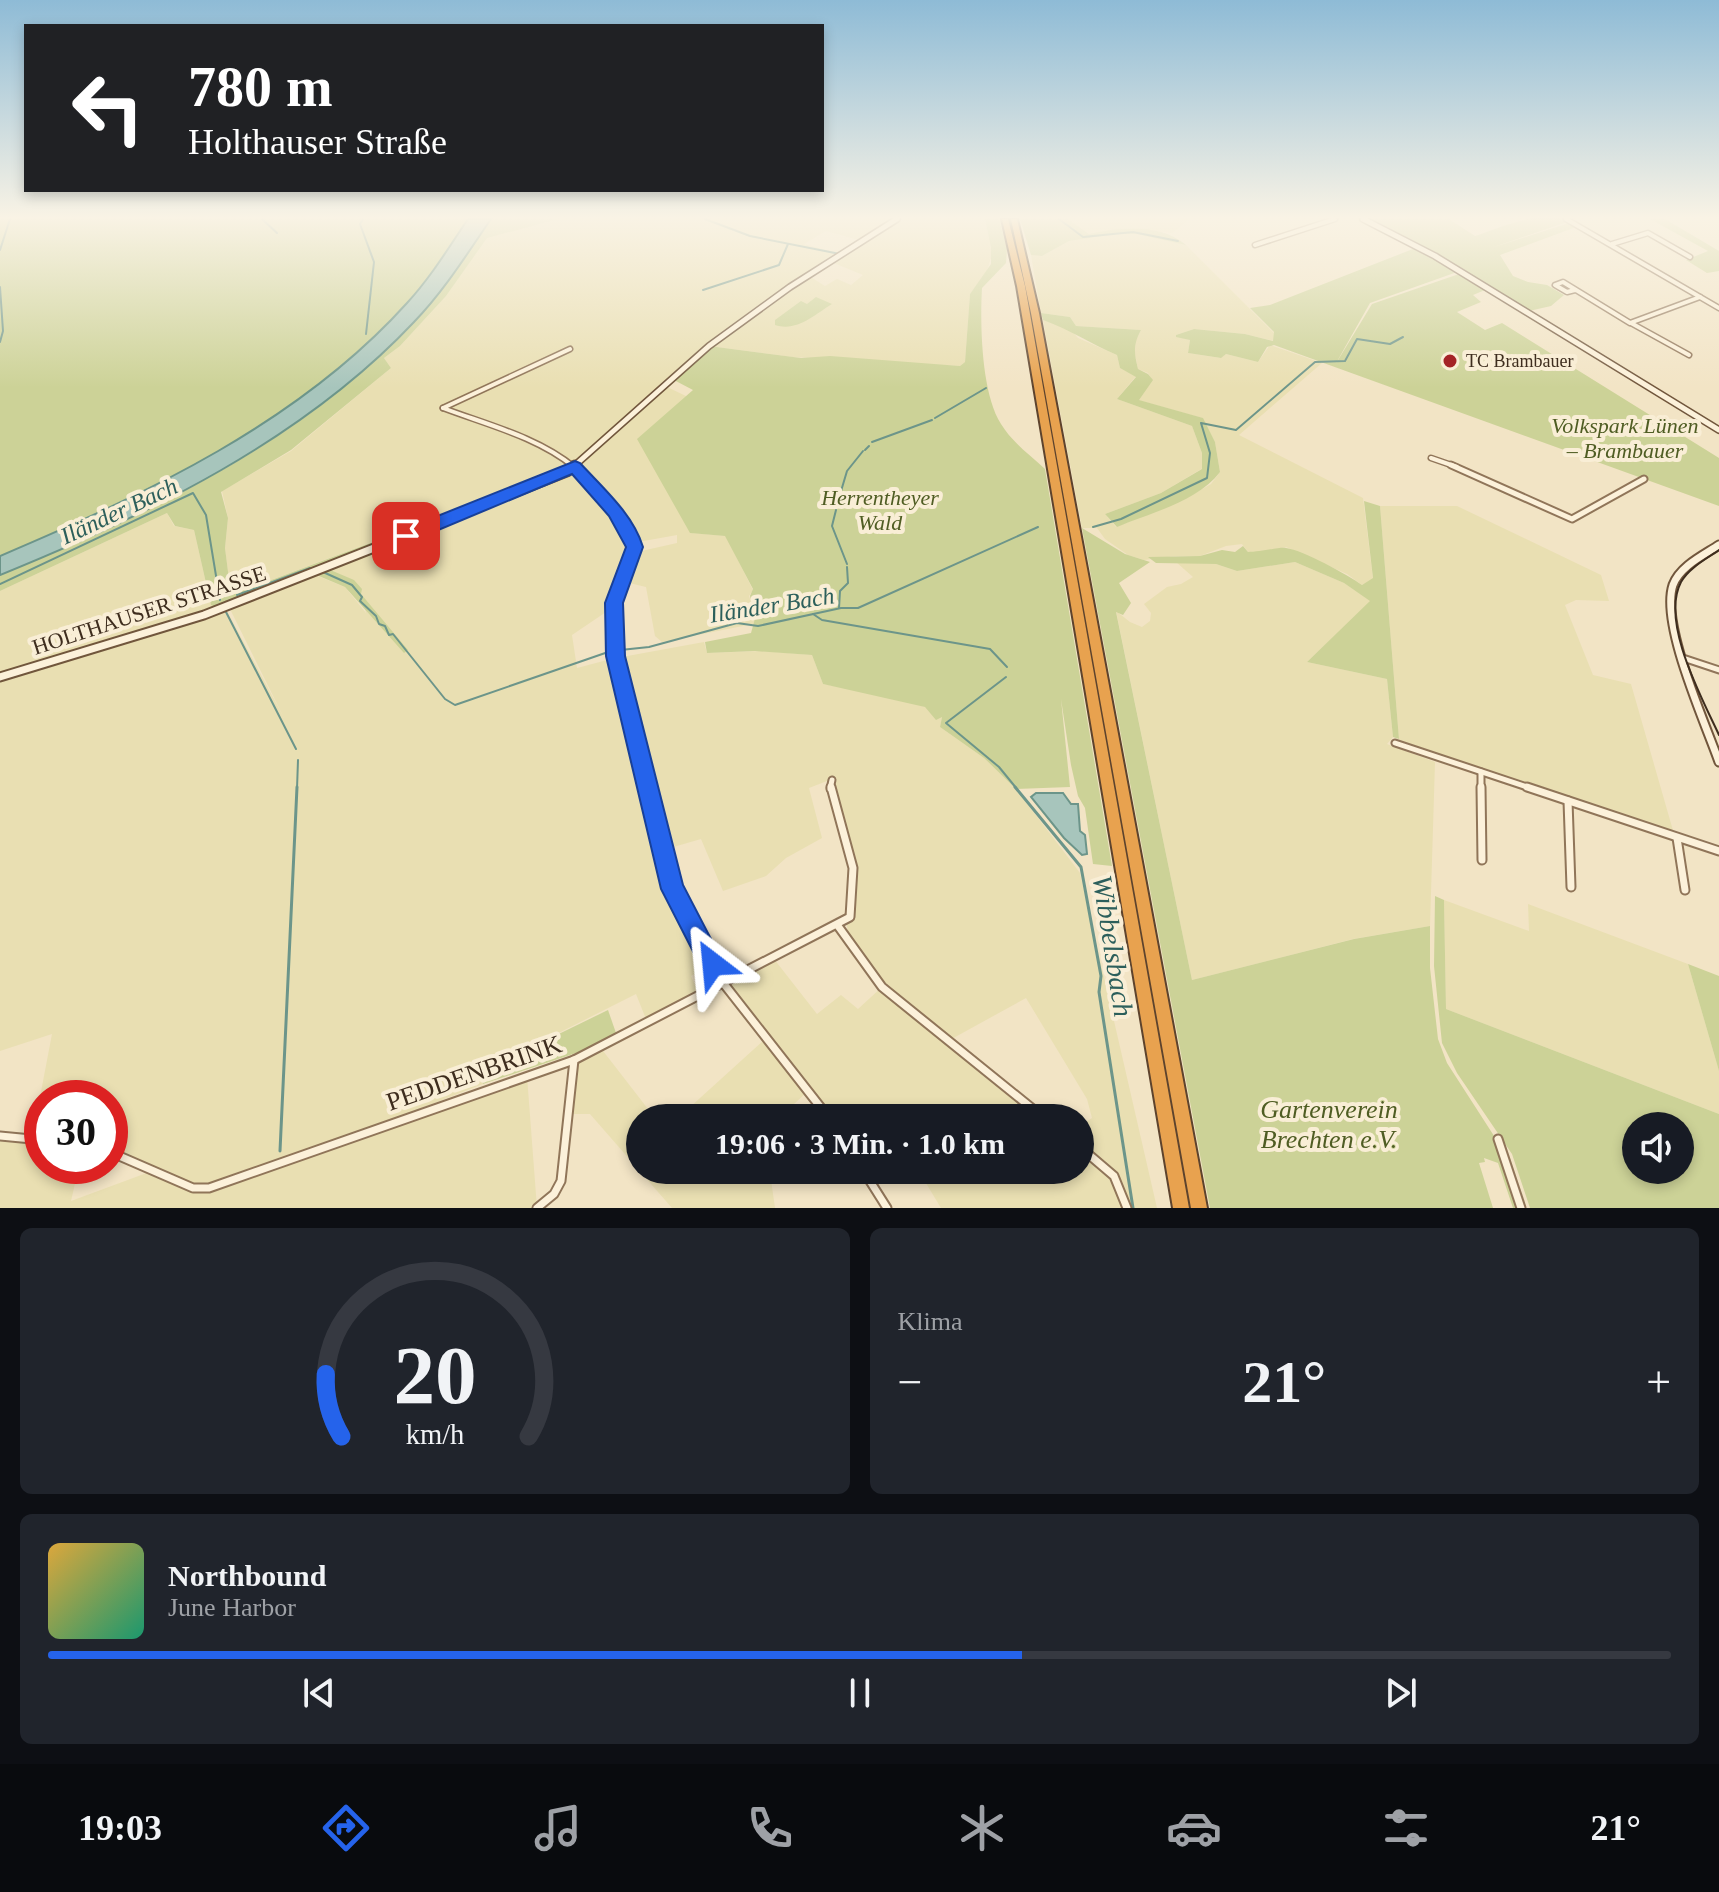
<!DOCTYPE html>
<html lang="de">
<meta charset="utf-8">
<style>
body{margin:0;font-family:Georgia,serif;background:#20242c;color:#f1f3f6;height:100vh;display:flex;flex-direction:column;font-size:30px;white-space:nowrap}
*{box-sizing:border-box;margin:0}
p{font-size:26px;color:#9ea1a6}
.icon{flex:none;width:44px;height:44px;fill:none;stroke:currentColor;stroke-width:2;stroke-linecap:round;stroke-linejoin:round}
.map{position:relative;height:1208px;overflow:hidden}
.details{display:flex;flex-direction:column;gap:20px;padding:20px;background:#0d0f14;flex:1}
.details>*{flex:none}
.hud{position:absolute;left:24px;top:24px;width:800px;height:168px;border-radius:0px;box-shadow:0 4px 12px #0003;background:#202124;color:#fff;overflow:hidden}
.fabs{position:absolute;left:1622px;top:1112px;display:grid;gap:16px}
.fabs a{display:grid;place-items:center;width:72px;height:72px;border-radius:50%;background:#171b24;box-shadow:0 4px 12px #0003;font-size:40px}
.speed{position:absolute;left:24px;top:1080px;display:flex;gap:16px;font-size:40px;font-weight:700;text-align:center}
.speed>*{display:grid;place-content:center;width:104px;height:104px;border-radius:50%;background:#171b24;box-shadow:0 4px 12px #0003;line-height:1}
.speed .limit{border:12px solid #d22;background:#fff;color:#111}
.pin{position:absolute;display:grid;place-items:center;width:68px;height:68px;color:#fff;margin:-34px;border-radius:16px;box-shadow:0 4px 12px #0006}
.me{position:absolute;width:88px;margin:-44px;rotate:331deg;stroke-linejoin:round;filter:drop-shadow(0 0 6px #0008)}
.turn{display:flex;align-items:center;gap:28px;height:168px;padding:0 32px;font-size:36px}
.turn .icon{width:104px;height:104px;stroke-width:2.5}
.turn b{display:block;font-size:56px;line-height:68px}
.big{font-size:60px;font-weight:800;line-height:1.1}
.details .widget{flex:1;display:flex;flex-direction:column;justify-content:center;gap:12px;min-width:0;padding:0 28px;border-radius:12px;background:#20242c}
.details .dial{align-items:center;gap:0}
.dial svg{height:208px;overflow:visible;fill:none;stroke:#363941;stroke-width:7;stroke-linecap:round;text-anchor:middle}
.dial text{fill:#f1f3f6;stroke:none}
.song{display:flex;align-items:center;gap:24px}
.cover{width:96px;height:96px;border-radius:12px;background:linear-gradient(135deg,hsl(40 70% 55%),hsl(160 70% 35%))}
.played{height:8px;border-radius:4px;background:linear-gradient(90deg,#2563eb 60%,#363941 60%)}
.keys{display:flex;justify-content:space-around;direction:ltr}
.heat{display:flex;justify-content:space-between;align-items:center;font-size:44px;direction:ltr}
.details .tiles{flex:1;display:grid;gap:20px;grid-template-columns:1fr 1fr}
.widget:last-child{grid-column:span 2}
.trip{position:absolute;left:626px;top:1104px;width:468px;height:80px;border-radius:40px;background:#171b24;box-shadow:0 4px 12px #0003;font-weight:800;line-height:80px;text-align:center}
.tabs{display:flex;height:128px;justify-content:space-around;align-items:center;background:#090b0e;color:#9ea1a6}
.tabs .icon{width:56px;height:56px}
.tabs .active{color:#2563eb}
.tabs b{font-size:36px;color:#f1f3f6}
.map>svg:first-child{display:block}
.farmland{fill:#e9dfb2;fill-rule:evenodd}
.green{fill:#ccd297;fill-rule:evenodd}
.water{fill:#a7c5bc;stroke:#6c958a;stroke-width:2}
.lines{fill:none;stroke-linecap:round;stroke-linejoin:round}
.stream-far1{stroke:#6c958a;stroke-width:2}
.stream{stroke:#6c958a;stroke-width:3}
.street-far2-casing{stroke:#907559;stroke-width:7}
.street-far1-casing{stroke:#907559;stroke-width:9}
.street-casing{stroke:#907559;stroke-width:11}
.secondary-far1-casing{stroke:#71563c;stroke-width:8}
.secondary-casing{stroke:#71563c;stroke-width:11}
.highway-casing{stroke:#5d432d;stroke-width:4}
.street-far2{stroke:#fcf1da;stroke-width:4}
.street-far1{stroke:#fcf1da;stroke-width:5}
.street{stroke:#fcf1da;stroke-width:7}
.secondary-far1{stroke:#fcf1da;stroke-width:5}
.secondary{stroke:#fcf1da;stroke-width:7}
.highway{fill:#e8a24f;fill-rule:evenodd}
.tram{stroke:#3e2d1e;stroke-width:2}
.route{fill:#2563eb;stroke:#184099;stroke-width:2}
.poi-dot{fill:#a42326;stroke:#f9eed6;stroke-width:3}
.labels{text-anchor:middle;dominant-baseline:central;stroke-width:8;stroke-linejoin:round;paint-order:stroke}
.far-poi-label{font-size:18px;fill:#3e2d1e;stroke:#f9eed6;text-anchor:start}
.park-label{font-size:22px;font-style:italic;fill:#4f5d23;stroke:#f9eed6}
.street-label{font-size:22px;fill:#3e2d1e;stroke:#f9eed6}
.water-label{font-size:24px;font-style:italic;fill:#2c5f5b;stroke:#f9eed6}
.near-street-label{font-size:26px;fill:#3e2d1e;stroke:#f9eed6}
.near-park-label{font-size:26px;font-style:italic;fill:#4f5d23;stroke:#f9eed6}
.near-water-label{font-size:28px;font-style:italic;fill:#2c5f5b;stroke:#f9eed6}
</style>
<div class="map">
<svg width="1719" height="1208" viewBox="0 0 1719 1208">
<rect width="100%" height="100%" fill="#f2e4c5"/>
<g class="farmland">
<polygon points="558,219 891,219 862,241 826,231 804,244 841,254 809,276 825,286 837,279 851,285 863,275 834,263 900,219 985,219 992,254 987,271 970,294 965,362 960,366 792,357 709,346 665,386 688,397 692,533 726,536 753,590 749,596 758,623 662,642 655,636 646,587 625,582 637,552 677,543 677,535 638,542 600,489 575,467 388,540 385,537 231,595 225,548 228,518 222,491 291,451 391,368 384,358 400,346 446,296 487,237"/>
<polygon points="1068,219 1190,219 1172,233 1130,228 1089,234"/>
<polygon points="1116,234 1136,234 1186,245 1274,333 1274,341 1245,334 1194,329 1176,335 1190,340 1188,353 1220,358 1226,354 1258,362 1270,345 1322,363 1239,435 1363,498 1373,579 1362,585 1347,574 1286,547 1268,552 1248,552 1242,544 1226,546 1200,556 1175,556 1144,560 1128,555 1105,539 1097,528 1082,528 1043,320 1070,329 1078,338 1117,355 1120,368 1136,376 1117,399 1192,426 1202,453 1203,468 1161,493 1105,514 1116,527 1183,500 1211,484 1220,472 1215,442 1202,418 1138,400 1152,380 1148,373 1138,369 1136,359 1133,346 1141,330 1076,326 1070,317 1041,313 1031,255 1042,256 1069,241"/>
<path d="M574,470L614,515L629,537L631,547L609,610L572,635L577,668L611,659L704,642L707,653L761,651L812,655L823,684L898,698L925,707L942,717L940,727L984,758L1016,789L1080,873L1157,1208H941L918,1170H1080V1126L1092,1118L1087,1099L1026,998L948,1041L1045,1118H829L808,1091L779,1118H678L765,1039L724,984L774,959L817,1014L841,995L858,1009L882,987L848,932L846,921L855,899V870L827,781L809,788L822,838L786,858L766,876L723,891L701,839L663,850L667,870L713,964L691,976L699,994L646,1019L636,994L481,1072L483,1084L299,1156L527,1076L537,1208H0V1137L32,1139L52,1034L0,1051V591L167,513L174,526L194,530L211,605L226,609L284,718L229,607L315,575L345,587L366,613L361,593L328,569ZM42,1098H110V1152L152,1171L71,1201L79,1166H42Z"/>
<polygon points="1380,506 1457,506 1601,575 1609,601 1576,600 1565,605 1593,675 1631,684 1674,834 1406,745 1399,739"/>
<polygon points="1176,562 1216,564 1237,571 1295,562 1344,583 1371,601 1307,662 1387,679 1393,737 1387,744 1435,762 1430,926 1353,939 1192,980 1116,611 1130,622 1142,627 1150,621 1151,613 1144,604 1167,587 1181,584 1193,577"/>
<polygon points="1444,900 1529,931 1528,904 1688,964 1719,1071 1719,1114 1446,1009"/>
<polygon points="600,1047 655,1118 640,1118 640,1170 764,1170 771,1180 775,1208 672,1208 590,1114 569,1114 574,1060"/>
</g>
<g class="green">
<path d="M0,219H468C449,248 431,277 407,303C300,424 146,493 0,556Z"/>
<path d="M491,219H558L487,238L446,296L400,346L384,358L391,368L291,450L221,492L228,518L225,548L231,595L386,537L387,540L328,569L354,580L362,589L361,594L408,650L404,653L345,587L307,571L220,609L211,605L194,530L175,526L167,513L0,591V575C149,515 309,439 418,317C446,287 468,252 491,219Z"/>
<path d="M985,219H999L1007,249L1006,263L982,288C980,323 981,393 1001,424C1012,442 1029,454 1045,469L1112,866L1093,864L1085,808L1078,796L1071,765L1061,699L1070,787L1016,789L984,758L940,727L942,717L936,720L925,707L823,684L812,655L755,651L707,653L705,642L751,633L756,615L750,596L753,589L725,536L690,533L637,439L693,390L672,379L709,346L801,358L830,356L960,366L965,362L970,294L991,264V248Z"/>
<path d="M1020,219H1068L1089,234C1120,227 1160,223 1186,245L1136,234H1116L1069,241L1042,256L1031,255Z"/>
<path d="M1369,219H1449L1475,236C1501,228 1541,208 1567,222L1491,248L1569,223L1576,227L1500,255L1513,276L1528,282L1547,285L1564,295L1551,306L1529,311L1403,236Z"/>
<polygon points="1650,219 1665,219 1719,251 1719,271 1707,273 1686,260 1708,251"/>
<polygon points="1418,247 1457,272 1370,303 1335,365 1372,304 1459,274 1485,290 1473,295 1481,302 1457,312 1485,330 1502,323 1719,458 1719,506 1274,345 1267,347 1258,362 1226,354 1221,358 1188,353 1190,340 1176,337 1176,335 1194,329 1245,334 1273,341 1274,332 1250,308 1270,305"/>
<path d="M816,297L832,304C814,315 797,332 775,325V320L801,301L807,304Z"/>
<path d="M1041,313L1070,317L1076,326L1141,330C1133,345 1134,352 1138,369L1148,374L1153,380L1139,400L1203,418L1215,442L1220,472C1197,502 1150,513 1117,527L1105,514L1161,493L1202,469V453L1192,426L1117,399L1136,377L1120,368L1117,355C1091,344 1069,329 1043,320Z"/>
<path d="M1364,501L1380,506L1399,739L1393,737L1387,679L1307,662L1370,601L1344,583L1295,562L1237,571L1216,564L1156,563L1148,557L1200,556L1222,550L1235,552L1243,546L1248,552C1259,552 1279,547 1286,548C1303,550 1348,575 1362,585L1373,578Z"/>
<polygon points="1082,528 1125,554 1150,562 1119,583 1131,603 1123,615 1116,612 1192,980 1354,939 1430,926 1430,968 1438,1039 1447,1063 1496,1139 1519,1208 1513,1208 1498,1163 1484,1158 1485,1162 1479,1163 1493,1208 1210,1208"/>
<path d="M1435,896L1444,900L1446,1009L1719,1114V1208H1530L1512,1154L1457,1073L1442,1043L1434,966ZM1636,1126H1680V1170H1636Z"/>
<polygon points="1688,964 1719,976 1719,1071"/>
<polygon points="608,1010 616,1033 579,1052 483,1084 481,1072"/>
</g>
<g class="water">
<path d="M468,219H491C467,254 444,291 414,322C303,440 148,515 0,575V556C146,494 299,423 407,303C431,277 449,247 468,219Z"/>
<polygon points="1036,793 1063,793 1071,804 1078,804 1080,831 1085,835 1087,854 1082,855 1064,838 1031,797"/>
</g>
<g class="lines">
<g class="stream-far1">
<polyline points="262,219 277,233"/>
<polyline points="363,219 360,224 374,262 366,334"/>
<polyline points="705,219 750,236 840,254"/>
<polyline points="1059,219 1083,237 1133,232 1178,241"/>
<polyline points="0,250 10,219"/>
<polyline points="0,287 3,331 0,342"/>
<polyline points="703,290 779,265 788,244"/>
<polyline points="935,418 986,388"/>
<polyline points="872,442 932,420"/>
<polyline points="865,450 869,446"/>
<polyline points="836,508 847,471 863,451"/>
<polyline points="836,510 832,526 847,564"/>
<polyline points="1093,527 1121,519 1207,478 1210,453 1201,423 1236,430 1315,362 1345,361 1357,339 1390,344 1403,337"/>
<polyline points="323,572 352,585 362,597 360,601 376,616 379,624 385,626 389,635 393,634 445,699 455,705 611,651 649,647 737,623 758,626 841,608 858,608 1038,527"/>
<polyline points="0,584 193,493 206,515 220,600"/>
<polyline points="237,595 310,568"/>
<polyline points="839,608 840,591 848,583 847,567"/>
<polyline points="226,612 296,749"/>
<polyline points="813,614 822,620 990,649 1007,667"/>
<polyline points="1006,677 946,723 999,767 1017,789"/>
<polyline points="297,789 298,760"/>
</g>
<g class="stream">
<polyline points="1015,787 1081,867 1101,976 1099,992 1133,1208"/>
<polyline points="280,1151 297,787"/>
</g>
<g class="street-far2-casing">
<g id="street-far2">
<polyline points="1566,219 1719,308"/>
<polyline points="1612,244 1648,233 1690,257"/>
<polyline points="1255,245 1335,219"/>
<polyline points="1575,290 1567,292 1555,285 1563,282 1630,323 1700,297"/>
<polyline points="1631,323 1689,355"/>
<path d="M443,408C485,424 538,437 574,467"/>
<polyline points="443,408 570,349"/>
<polyline points="1431,458 1457,467"/>
</g>
</g>
<g class="street-far1-casing">
<g id="street-far1">
<path d="M571,465C586,477 627,522 632,540C638,563 618,582 614,603C607,649 637,742 648,789"/>
<polyline points="1451,465 1572,519 1644,479"/>
<polyline points="1683,658 1719,670"/>
<polyline points="1395,743 1533,789"/>
<polyline points="1481,772 1481,789"/>
<polyline points="830,789 832,780"/>
</g>
</g>
<g class="street-casing">
<g id="street">
<polyline points="648,787 672,889 724,984 829,1118"/>
<polyline points="1481,787 1482,860"/>
<polyline points="1527,787 1719,851"/>
<polyline points="1568,801 1571,887"/>
<polyline points="1677,838 1685,890"/>
<polyline points="838,926 882,987 1044,1118"/>
<polyline points="0,1136 42,1140"/>
<polyline points="1498,1139 1521,1208"/>
<polyline points="1080,1147 1114,1176 1127,1208"/>
<polyline points="110,1152 193,1188 209,1188 574,1060 850,917 853,868 831,787"/>
<polyline points="863,1170 887,1208"/>
<polyline points="537,1208 554,1194 561,1181 574,1060"/>
</g>
</g>
<g class="secondary-far1-casing">
<g id="secondary-far1">
<polyline points="1363,219 1435,256 1719,430"/>
<polyline points="573,467 709,346 790,287 897,219"/>
</g>
</g>
<g class="secondary-casing">
<g id="secondary">
<path d="M1719,545C1704,555 1680,566 1673,585C1660,624 1705,722 1719,762"/>
<polyline points="0,677 204,615 567,472 575,465"/>
</g>
</g>
<g class="highway-casing">
<g id="highway">
<polygon points="1002,219 1008,219 1025,286 1189,1208 1173,1208 1017,286"/>
<polygon points="1011,219 1017,219 1039,313 1207,1208 1191,1208 1031,313"/>
</g>
</g>
<use href="#street-far2" class="street-far2"/>
<use href="#street-far1" class="street-far1"/>
<use href="#street" class="street"/>
<use href="#secondary-far1" class="secondary-far1"/>
<use href="#secondary" class="secondary"/>
<use href="#highway" class="highway"/>
<path class="tram" d="M1719,550C1706,559 1689,568 1681,582C1660,622 1702,698 1719,735"/>
</g>
<linearGradient id="sky" x2="0" y2="1"><stop stop-color="#8ebbd6"/><stop offset="0.56" stop-color="#f9f3e5"/><stop offset="1" stop-color="#f9f3e5" stop-opacity="0"/></linearGradient>
<rect width="1719" height="388" fill="url(#sky)"/>
<path class="route" d="M575,461L580,463C603,488 633,514 643,547L623,603L625,656L683,885L724,964L721,973L713,976L704,973L661,889L606,656L605,603L626,547L609,516L572,474L412,541H400L397,536L400,531Z"/>
<circle class="poi-dot" cx="1450" cy="361" r="8"/>
<g class="labels">
<g class="far-poi-label">
<text x="1466" y="361">TC Brambauer</text>
</g>
<g class="park-label">
<text x="1625" y="425">Volkspark Lünen<tspan x="1625" dy="25">– Brambauer</tspan></text>
<text x="880" y="497">Herrentheyer<tspan x="880" dy="25">Wald</tspan></text>
</g>
<g class="street-label">
<text transform="translate(149 610) rotate(-18)">HOLTHAUSER STRASSE</text>
</g>
<g class="water-label">
<text transform="translate(119 511) rotate(-25)">Iländer Bach</text>
<text transform="translate(772 605) rotate(-9)">Iländer Bach</text>
</g>
<g class="near-street-label">
<text transform="translate(474 1073) rotate(-19)">PEDDENBRINK</text>
</g>
<g class="near-park-label">
<text x="1329" y="1109">Gartenverein<tspan x="1329" dy="30">Brechten e.V.</tspan></text>
</g>
<g class="near-water-label">
<text transform="translate(1113 946) rotate(81)">Wibbelsbach</text>
</g>
</g>
</svg>
<div class="fabs">
<a><svg class="icon" aria-label="sound" viewBox="0 0 24 24"><path d="M4 9h4l5-4v14l-5-4H4zM17 9q2 3 0 6"/></svg></a>
</div>
<div class="speed"><div class="limit">30</div></div>
<div class="pin" style="left:406px;top:536px;background:#d93025"><svg class="icon" aria-label="arrive" viewBox="0 0 24 24"><path d="M6 21V4h12l-3 4 3 4H6"/></svg></div>
<svg class="me" style="left:713px;top:964px" viewBox="-20 -20 40 40"><path d="M0-17L14 15 0 8-14 15z" fill="#2563eb" stroke="#fff" stroke-width="4"/></svg>
<div class="trip">19:06 · 3 Min. · 1.0 km</div>
<div class="hud">
<div class="turn"><svg class="icon" aria-label="left" viewBox="0 0 24 24"><path d="M17 20v-9H6M10 6l-5 5 5 5"/></svg><div><b>780 m</b>Holthauser Straße</div></div>
</div>
</div>
<section class="details">
<div class="tiles">
<div class="widget dial"><svg viewBox="0 0 100 80">
<path d="M14 69A42 42 0 1 1 86 69"/>
<path d="M14 69A42 42 0 0 1 8 45" stroke="#2563eb"/>
<text x="50" y="56" font-size="32" font-weight="700">20</text>
<text x="50" y="72" font-size="11">km/h</text>
</svg></div>
<div class="widget"><p>Klima</p>
<div class="heat"><a>−</a><b class="big">21°</b><a>+</a></div>
</div>
<div class="widget">
<div class="song"><i class="cover"></i><div><b>Northbound</b><p>June Harbor</p></div></div>
<div class="played"></div>
<div class="keys"><svg class="icon" aria-label="previous" viewBox="0 0 24 24"><path d="M18 5L8 12l10 7zM5 5v14"/></svg><svg class="icon" aria-label="pause" viewBox="0 0 24 24"><path d="M8 5v14M16 5v14"/></svg><svg class="icon" aria-label="next" viewBox="0 0 24 24"><path d="M6 5l10 7-10 7zM19 5v14"/></svg></div>
</div>
</div>
</section>
<nav class="tabs">
<b>19:03</b>
<svg class="icon active" aria-label="directions" viewBox="0 0 24 24"><path d="M12 3l9 9-9 9-9-9zM9 14v-3h6M13 9l2 2-2 2"/></svg>
<svg class="icon" aria-label="music" viewBox="0 0 24 24"><path d="M9 18V5l10-2v13"/><circle cx="6" cy="18" r="3"/><circle cx="16" cy="16" r="3"/></svg>
<svg class="icon" aria-label="phone" viewBox="0 0 24 24"><path d="M5 4h4l2 5-3 2q2 4 5 5l2-3 5 2v4C11 20 4 13 5 4z"/></svg>
<svg class="icon" aria-label="climate" viewBox="0 0 24 24"><path d="M12 3v18M4 7l16 10M4 17L20 7"/></svg>
<svg class="icon" aria-label="car" viewBox="0 0 24 24"><path d="M5 17H2v-5l4-1 3-4h7l3 4 3 1v5h-3M9 17h6M6 11h13"/><circle cx="7" cy="17" r="2"/><circle cx="17" cy="17" r="2"/></svg>
<svg class="icon" aria-label="filters" viewBox="0 0 24 24"><path d="M4 7h16M4 17h16"/><circle cx="9" cy="7" r="2"/><circle cx="15" cy="17" r="2"/></svg>
<b>21°</b>
</nav>
